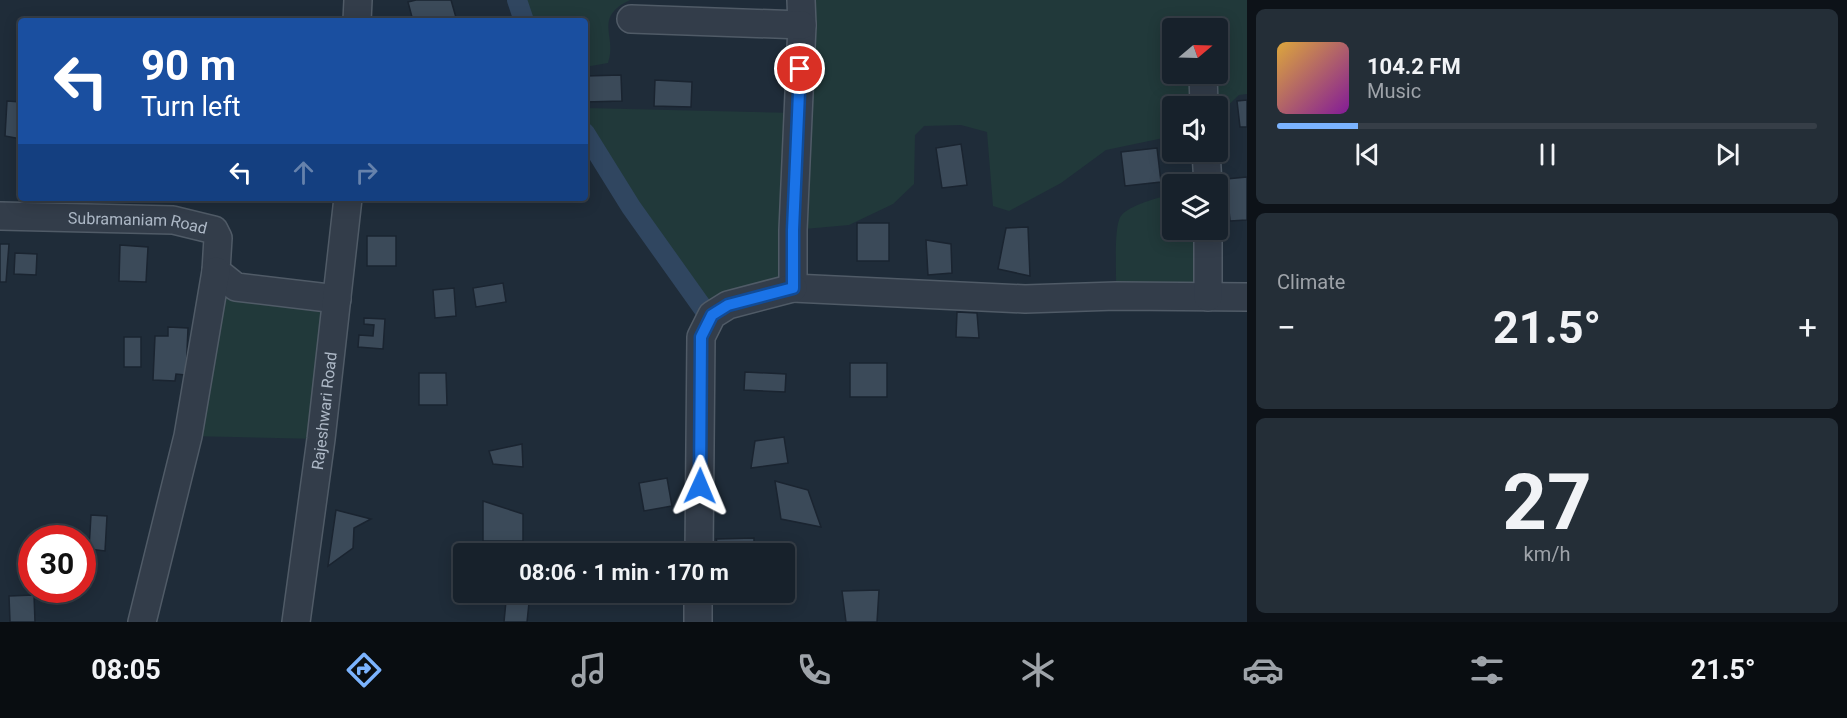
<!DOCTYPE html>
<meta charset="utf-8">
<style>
body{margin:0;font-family:Roboto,sans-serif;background:#242e37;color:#f1f3f6;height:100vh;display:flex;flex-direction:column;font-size:22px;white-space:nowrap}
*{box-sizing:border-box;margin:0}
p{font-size:20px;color:#9ea3a9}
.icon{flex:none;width:33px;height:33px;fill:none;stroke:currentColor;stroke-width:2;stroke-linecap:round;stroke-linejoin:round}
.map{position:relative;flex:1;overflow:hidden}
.side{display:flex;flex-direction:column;gap:9px;padding:9px;background:#0d1218;width:600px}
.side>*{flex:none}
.banner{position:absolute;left:18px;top:18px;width:570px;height:183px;border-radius:6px;box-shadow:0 3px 15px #0003,0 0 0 2px #363e47;background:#1a4fa0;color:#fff;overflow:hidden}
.needle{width:39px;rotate:71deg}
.buttons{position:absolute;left:1162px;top:18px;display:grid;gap:12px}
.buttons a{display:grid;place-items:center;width:66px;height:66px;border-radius:6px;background:#17212b;box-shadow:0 3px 15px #0003,0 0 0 2px #363e47;font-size:30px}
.speed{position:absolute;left:18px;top:525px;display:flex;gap:12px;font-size:30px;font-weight:700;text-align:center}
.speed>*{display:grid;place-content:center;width:78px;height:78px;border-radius:50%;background:#17212b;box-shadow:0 3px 15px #0003,0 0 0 2px #363e47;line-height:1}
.speed .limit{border:9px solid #d22;background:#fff;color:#111}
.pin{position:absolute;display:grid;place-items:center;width:51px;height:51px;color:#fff;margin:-26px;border:3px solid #fff;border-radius:50%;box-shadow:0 2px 6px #0007}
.me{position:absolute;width:66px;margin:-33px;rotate:1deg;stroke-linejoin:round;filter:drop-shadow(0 0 4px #0008)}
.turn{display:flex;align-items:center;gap:21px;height:126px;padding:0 24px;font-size:27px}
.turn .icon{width:78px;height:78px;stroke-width:2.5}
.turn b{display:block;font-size:42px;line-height:51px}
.lanes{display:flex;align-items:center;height:57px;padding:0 24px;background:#0003;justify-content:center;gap:30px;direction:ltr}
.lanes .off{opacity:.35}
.big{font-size:45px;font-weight:700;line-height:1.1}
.side .tile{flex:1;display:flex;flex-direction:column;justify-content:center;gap:9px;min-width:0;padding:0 21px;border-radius:9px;background:#242e37}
.side .dial{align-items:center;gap:0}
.dial b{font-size:78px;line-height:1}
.song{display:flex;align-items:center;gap:18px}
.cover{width:72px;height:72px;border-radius:9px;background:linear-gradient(135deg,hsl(40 70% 55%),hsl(290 70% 35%))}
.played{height:6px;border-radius:3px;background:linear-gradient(90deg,#7bb3fe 15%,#363e47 15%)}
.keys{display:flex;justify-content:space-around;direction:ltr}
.heat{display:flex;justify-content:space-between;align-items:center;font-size:33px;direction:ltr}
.trip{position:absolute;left:453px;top:543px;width:342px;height:60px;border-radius:6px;background:#17212b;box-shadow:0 3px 15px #0003,0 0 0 2px #363e47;font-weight:700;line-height:60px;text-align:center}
.menu{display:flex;height:96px;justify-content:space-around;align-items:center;background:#090d11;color:#9ea3a9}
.menu .icon{width:42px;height:42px}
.menu .active{color:#7bb3fe}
.menu b{font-size:27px;color:#f1f3f6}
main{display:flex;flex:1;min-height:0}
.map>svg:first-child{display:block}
.green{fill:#21393a;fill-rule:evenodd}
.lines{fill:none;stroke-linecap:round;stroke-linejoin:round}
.canal{stroke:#304660;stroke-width:20}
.building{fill:#3b4a59;stroke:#1a2430;stroke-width:1.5}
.minor-casing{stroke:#505b67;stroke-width:30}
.minor{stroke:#333d4a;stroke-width:27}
.route-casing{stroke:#114b97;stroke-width:15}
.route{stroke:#1a73e8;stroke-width:10}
.labels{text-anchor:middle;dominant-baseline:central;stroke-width:6;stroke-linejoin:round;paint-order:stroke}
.street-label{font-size:16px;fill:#adb8c6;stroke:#18222e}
</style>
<main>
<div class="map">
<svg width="1247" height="622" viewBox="0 0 1247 622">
<rect width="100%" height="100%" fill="#1f2c39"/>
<g class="green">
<path d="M517,0H630C592,18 618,36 608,63L585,67V21H524Z"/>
<path d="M802,0H1247V94L1239,95L1218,115V106H1173V136L1106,150L1061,183L1009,211L993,206L987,132L961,125L924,126L915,135L914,184L893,204L849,225L793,230V288L710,318L631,207L598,155L585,133V108L798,113ZM1173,28H1218V74H1173Z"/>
<path d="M1173,194V230H1208V297L1116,296C1117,280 1113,226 1121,216C1129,205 1160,197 1173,194Z"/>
<polygon points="216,271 337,299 321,439 188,436"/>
</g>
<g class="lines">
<g class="canal">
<polyline points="517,0 524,21"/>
<polyline points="585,133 631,207 710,318"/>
</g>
</g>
<g class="building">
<polygon points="416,0 451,0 457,21 413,21 408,2"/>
<polygon points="621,75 622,101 585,102 585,76"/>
<polygon points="655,80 692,82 691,107 654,106"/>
<polygon points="1247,100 1247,127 1240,127 1237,101"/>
<polygon points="7,101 21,102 21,139 5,136"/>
<polygon points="961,144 967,185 942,188 936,148"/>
<polygon points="1157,148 1161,182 1125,186 1121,152"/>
<polygon points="1247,177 1247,220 1230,221 1226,179"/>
<rect x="857" y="223" width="32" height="38"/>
<polygon points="1028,227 1030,276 998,269 1006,228"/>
<rect x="367" y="236" width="29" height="30"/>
<polygon points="926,240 951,244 952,273 928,275"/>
<polygon points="0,244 9,244 6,282 0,282"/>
<polygon points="120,245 148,247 146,282 119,281"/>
<polygon points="15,253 37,254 36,275 14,274"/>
<polygon points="503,283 506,302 476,307 473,288"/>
<polygon points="454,288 456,316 435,318 433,290"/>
<polygon points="957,312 977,313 979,338 956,337"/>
<polygon points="364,318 385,319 383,349 358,347 359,335 373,336 374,325 364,324"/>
<polygon points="168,327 188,328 186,375 176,374 175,381 153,380 155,336 168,336"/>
<rect x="124" y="337" width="17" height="30"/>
<rect x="850" y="363" width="37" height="34"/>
<polygon points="745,372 786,374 785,392 744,390"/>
<polygon points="419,373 446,373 447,405 419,405"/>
<polygon points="784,437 788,463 751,468 755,441"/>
<polygon points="522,444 523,467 493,464 489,451"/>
<polygon points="667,478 672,506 644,511 639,483"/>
<polygon points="775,481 808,490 821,527 781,519"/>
<polygon points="483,501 523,514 523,541 483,541"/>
<polygon points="336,510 371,519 354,528 353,548 328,566"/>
<polygon points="91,515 107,516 105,551 89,549"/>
<polygon points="754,538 754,554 721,554 716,539"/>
<polygon points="879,590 877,622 846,622 842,591"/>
<polygon points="34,595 35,622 10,622 9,596"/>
<polygon points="506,601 529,603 527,622 504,622"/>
</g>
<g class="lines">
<g class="minor-casing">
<g id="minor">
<polyline points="801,0 802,25 793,230 793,288 1025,299 1116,296 1247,297"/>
<polyline points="631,19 802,25"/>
<polyline points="357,21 358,0"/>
<polyline points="1203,74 1204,106"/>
<polyline points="1206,152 1208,184"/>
<path id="s1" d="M0,216L173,220L214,230L218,238L216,271L236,287L337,299"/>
<polyline points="1208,297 1208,230"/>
<polyline points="699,554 701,337 712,315 728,305 793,288"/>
<polyline points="142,622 188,436 216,271"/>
<path id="s2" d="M296,622L321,439L348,198"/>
<polyline points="698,622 698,592"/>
</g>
</g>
<use href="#minor" class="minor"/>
</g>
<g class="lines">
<g class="route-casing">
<polyline id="route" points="700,486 701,337 712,315 728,305 793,288 793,230 800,69"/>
</g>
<use href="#route" class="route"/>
</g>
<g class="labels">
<g class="street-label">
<text stroke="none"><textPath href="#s1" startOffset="138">Subramaniam Road</textPath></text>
<text stroke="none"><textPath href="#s2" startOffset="213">Rajeshwari Road</textPath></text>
</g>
</g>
</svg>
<div class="buttons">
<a><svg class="needle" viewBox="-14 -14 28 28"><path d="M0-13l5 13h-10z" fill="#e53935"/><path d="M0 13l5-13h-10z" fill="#9ea3a9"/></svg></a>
<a><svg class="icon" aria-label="sound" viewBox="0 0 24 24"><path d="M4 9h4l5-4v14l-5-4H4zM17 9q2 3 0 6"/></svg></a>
<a><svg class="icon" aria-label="layers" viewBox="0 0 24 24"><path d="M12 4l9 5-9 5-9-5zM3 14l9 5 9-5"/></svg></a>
</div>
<div class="speed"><div class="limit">30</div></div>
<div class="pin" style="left:800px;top:69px;background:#d93025"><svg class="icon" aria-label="arrive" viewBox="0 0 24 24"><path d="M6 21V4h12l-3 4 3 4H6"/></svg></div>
<svg class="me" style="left:700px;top:486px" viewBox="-20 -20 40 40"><path d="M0-17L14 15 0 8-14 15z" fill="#1a73e8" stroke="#fff" stroke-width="4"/></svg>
<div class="trip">08:06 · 1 min · 170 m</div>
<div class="banner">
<div class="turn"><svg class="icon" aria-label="left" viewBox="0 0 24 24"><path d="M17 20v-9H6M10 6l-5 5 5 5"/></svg><div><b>90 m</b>Turn left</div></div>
<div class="lanes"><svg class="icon" aria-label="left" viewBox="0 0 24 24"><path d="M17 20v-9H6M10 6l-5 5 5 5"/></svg><svg class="icon off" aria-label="ahead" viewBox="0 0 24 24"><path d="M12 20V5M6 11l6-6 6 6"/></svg><svg class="icon off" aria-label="right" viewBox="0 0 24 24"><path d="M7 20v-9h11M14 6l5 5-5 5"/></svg></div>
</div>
</div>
<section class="side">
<div class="tile">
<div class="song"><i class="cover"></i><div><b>104.2 FM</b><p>Music</p></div></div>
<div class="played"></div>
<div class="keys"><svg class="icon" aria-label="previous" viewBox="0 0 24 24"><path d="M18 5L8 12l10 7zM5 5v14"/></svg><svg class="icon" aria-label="pause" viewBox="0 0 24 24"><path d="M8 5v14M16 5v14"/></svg><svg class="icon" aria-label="next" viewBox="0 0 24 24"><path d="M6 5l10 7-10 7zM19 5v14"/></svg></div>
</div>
<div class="tile"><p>Climate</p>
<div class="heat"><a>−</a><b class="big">21.5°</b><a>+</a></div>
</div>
<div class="tile dial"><b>27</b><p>km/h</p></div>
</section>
</main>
<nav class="menu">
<b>08:05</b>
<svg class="icon active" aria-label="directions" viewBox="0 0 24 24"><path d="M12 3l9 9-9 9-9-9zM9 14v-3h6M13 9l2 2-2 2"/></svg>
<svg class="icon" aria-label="music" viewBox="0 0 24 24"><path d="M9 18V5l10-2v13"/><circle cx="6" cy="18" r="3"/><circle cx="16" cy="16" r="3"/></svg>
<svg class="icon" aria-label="phone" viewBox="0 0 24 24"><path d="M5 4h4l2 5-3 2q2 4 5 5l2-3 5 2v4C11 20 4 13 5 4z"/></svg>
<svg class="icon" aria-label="climate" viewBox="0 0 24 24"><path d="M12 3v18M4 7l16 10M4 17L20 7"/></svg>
<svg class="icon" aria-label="car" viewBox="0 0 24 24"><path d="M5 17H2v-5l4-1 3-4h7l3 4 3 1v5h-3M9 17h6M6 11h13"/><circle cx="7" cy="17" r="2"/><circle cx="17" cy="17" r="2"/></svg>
<svg class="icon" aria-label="filters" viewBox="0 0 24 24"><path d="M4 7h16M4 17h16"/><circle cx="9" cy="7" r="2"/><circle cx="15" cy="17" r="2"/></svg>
<b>21.5°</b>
</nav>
